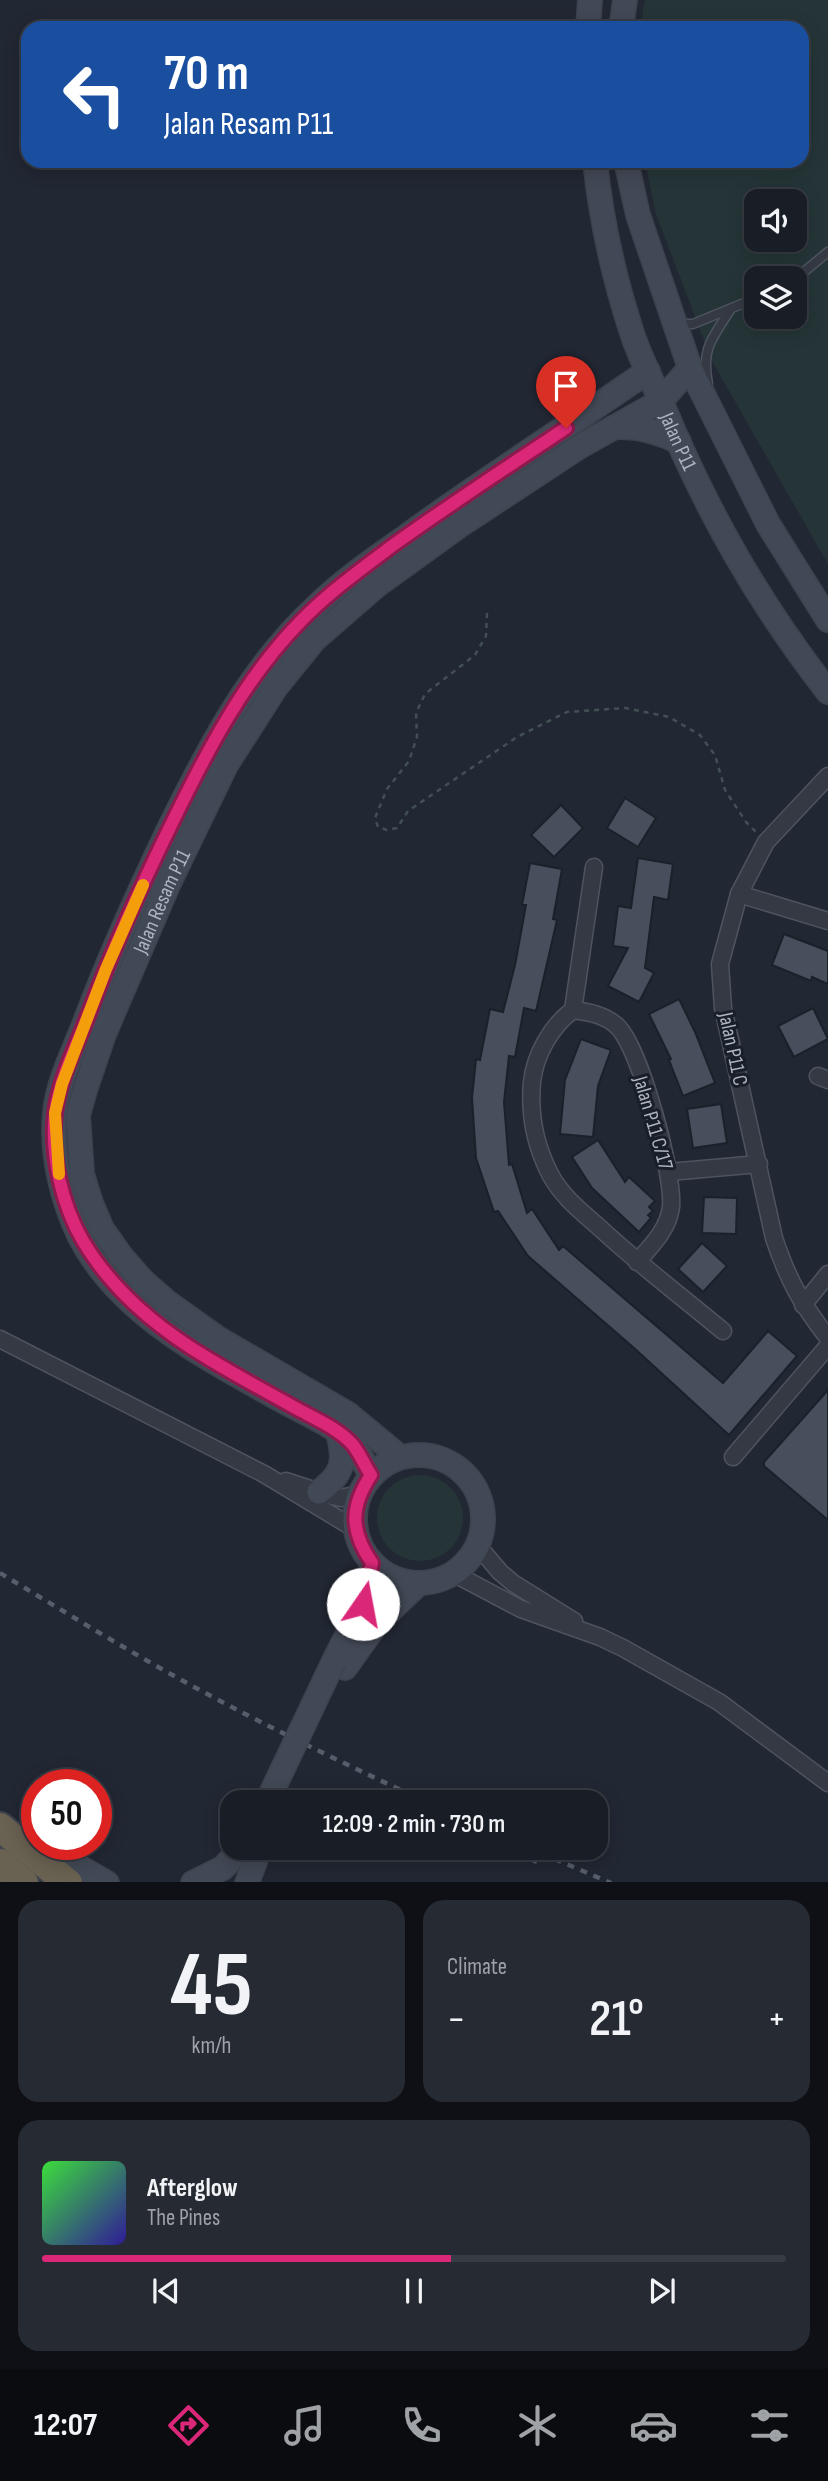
<!DOCTYPE html>
<meta charset="utf-8">
<style>
body{margin:0;font-family:"Sofia Sans Condensed",sans-serif;background:#262a32;color:#f1f3f6;height:100vh;display:flex;flex-direction:column;font-size:26px;white-space:nowrap}
*{box-sizing:border-box;margin:0}
p{font-size:23px;color:#9fa2a7}
.icon{flex:none;width:38px;height:38px;fill:none;stroke:currentColor;stroke-width:2;stroke-linecap:round;stroke-linejoin:round}
.map{position:relative;height:1882px;overflow:hidden}
.drawer{display:flex;flex-direction:column;gap:18px;padding:18px;background:#0e1015;flex:1}
.drawer>*{flex:none}
.banner{position:absolute;left:21px;top:21px;width:788px;height:147px;border-radius:21px;box-shadow:0 4px 18px #0003,0 0 0 2px #373b43;background:#1a4fa0;color:#fff;overflow:hidden}
.tools{position:absolute;left:744px;top:189px;display:grid;gap:14px}
.tools a{display:grid;place-items:center;width:63px;height:63px;border-radius:14px;background:#191d26;box-shadow:0 4px 18px #0003,0 0 0 2px #373b43;font-size:35px}
.speed{position:absolute;left:21px;top:1769px;display:flex;gap:14px;font-size:35px;font-weight:700;text-align:center}
.speed>*{display:grid;place-content:center;width:91px;height:91px;border-radius:50%;background:#191d26;box-shadow:0 4px 18px #0003,0 0 0 2px #373b43;line-height:1}
.speed .limit{border:10px solid #d22;background:#fff;color:#111}
.pin{position:absolute;display:grid;place-items:center;width:60px;height:60px;color:#fff;margin:-72px -30px;border-radius:50% 50% 50% 0;rotate:-45deg;box-shadow:0 0 7px #0007}
.pin .icon{rotate:45deg}
.me{position:absolute;width:77px;margin:-38px;rotate:12deg;stroke-linejoin:round;filter:drop-shadow(0 0 5px #0008)}
.turn{display:flex;align-items:center;gap:24px;height:147px;padding:0 28px;font-size:32px}
.turn .icon{width:91px;height:91px;stroke-width:2.5}
.turn b{display:block;font-size:49px;line-height:60px}
.big{font-size:52px;font-weight:600;line-height:1.1}
.drawer .card{flex:1;display:flex;flex-direction:column;justify-content:center;gap:10px;min-width:0;padding:0 24px;border-radius:21px;background:#262a32}
.drawer .dial{align-items:center;gap:0}
.dial b{font-size:91px;line-height:1}
.song{display:flex;align-items:center;gap:21px}
.cover{width:84px;height:84px;border-radius:10px;background:linear-gradient(135deg,hsl(120 70% 55%),hsl(250 70% 35%))}
.played{height:7px;border-radius:4px;background:linear-gradient(90deg,#db2777 55%,#373b43 55%)}
.keys{display:flex;justify-content:space-around;direction:ltr}
.heat{display:flex;justify-content:space-between;align-items:center;font-size:38px;direction:ltr}
.drawer .tiles{flex:1;display:grid;gap:18px;grid-template-columns:1fr 1fr}
.card:last-child{grid-column:span 2}
.trip{position:absolute;left:220px;top:1790px;width:388px;height:70px;border-radius:21px;background:#191d26;box-shadow:0 4px 18px #0003,0 0 0 2px #373b43;font-weight:600;line-height:70px;text-align:center}
.dock{display:flex;height:112px;justify-content:space-around;align-items:center;background:#0a0c0f;color:#9fa2a7}
.dock .icon{width:49px;height:49px}
.dock .active{color:#db2777}
.dock b{font-size:32px;color:#f1f3f6}
.map>svg:first-child{display:block}
.green{fill:#253537;fill-rule:evenodd}
.building{fill:#474e5c;stroke:#1b212a;stroke-width:2}
.lines{fill:none;stroke-linecap:round;stroke-linejoin:round}
.service-casing{stroke:#4e545f;stroke-width:11}
.minor-casing{stroke:#4e545f;stroke-width:19}
.secondary-casing{stroke:#3d434d;stroke-width:26}
.motorway-casing{stroke:#3e444e;stroke-width:32}
.path{stroke:#425054;stroke-width:2.5;stroke-dasharray:5 5;stroke-linecap:butt}
.service{stroke:#343944;stroke-width:8}
.minor{stroke:#343944;stroke-width:16}
.secondary{stroke:#424956;stroke-width:23}
.motorway{stroke:#696151;stroke-width:28}
.rail{stroke:#565d6b;stroke-width:4.5;stroke-dasharray:7 7;stroke-linecap:butt}
.secondary-bridge-casing{stroke:#3d434d;stroke-width:26;stroke-linecap:butt}
.secondary-bridge{stroke:#424956;stroke-width:23}
.route-casing{stroke:#8e194d;stroke-width:18}
.route{stroke:#db2777;stroke-width:12}
.slow{stroke:#f59e0b;stroke-width:12}
.labels{text-anchor:middle;dominant-baseline:central;stroke-width:6;stroke-linejoin:round;paint-order:stroke}
.street-label{font-size:21px;fill:#aeb4c1;stroke:#191f28}
</style>
<div class="map">
<svg width="828" height="1883" viewBox="0 0 828 1883">
<rect width="100%" height="100%" fill="#212733"/>
<g class="green">
<path d="M645,0H828V564L712,361L656,214L645,161H802V28H640ZM756,201H794V240H756ZM756,278H794V317H756Z"/>
<circle cx="420" cy="1518" r="43"/>
</g>
<g class="building">
<polygon points="625,798 656,818 638,847 607,828"/>
<polygon points="561,805 583,828 554,857 531,835"/>
<polygon points="638,858 673,864 668,900 654,897 645,968 654,973 639,1002 608,986 628,948 613,946 618,906 631,908"/>
<polygon points="530,863 562,869 553,919 557,920 536,1011 524,1008 515,1057 509,1056 504,1102 509,1165 512,1164 527,1213 532,1209 559,1250 563,1246 723,1383 768,1331 797,1356 729,1435 634,1348 528,1256 498,1211 494,1212 476,1158 472,1098 476,1059 480,1060 490,1009 503,1012 515,965 526,905 522,905"/>
<polygon points="784,934 828,951 828,984 812,977 811,981 772,965"/>
<polygon points="679,999 695,1032 715,1083 683,1096 669,1060 671,1059 649,1014"/>
<polygon points="813,1008 828,1039 794,1057 778,1026"/>
<polygon points="581,1039 611,1050 598,1086 593,1137 560,1134 565,1080"/>
<polygon points="721,1104 727,1143 693,1148 687,1109"/>
<polygon points="598,1140 625,1182 629,1177 655,1201 649,1207 653,1211 648,1215 651,1218 639,1232 592,1188 572,1157"/>
<polygon points="704,1197 737,1198 736,1234 702,1233"/>
<polygon points="702,1243 727,1266 703,1292 678,1269"/>
<polygon points="828,1390 828,1520 764,1466 764,1462"/>
</g>
<g class="lines">
<g class="service-casing">
<g id="service">
<polyline points="794,280 828,252"/>
<polyline points="678,321 684,324 693,324 756,298"/>
<path d="M708,384C701,348 712,339 730,310"/>
</g>
</g>
<g class="minor-casing">
<g id="minor">
<path d="M828,776L766,842L739,894L720,964L723,1008L774,1238C788,1280 801,1303 828,1338"/>
<polyline points="739,894 828,921"/>
<polyline points="573,1010 594,867"/>
<polyline points="818,1076 828,1080"/>
<polyline points="669,1172 759,1164"/>
<path d="M637,1262C651,1246 668,1230 671,1207C674,1174 641,1051 618,1027C606,1015 589,1012 573,1010C551,1026 535,1055 532,1082C529,1115 535,1145 550,1174C562,1197 582,1212 601,1229C640,1265 682,1297 723,1331"/>
<polyline points="803,1305 828,1274"/>
<polyline points="0,1339 264,1474 355,1529"/>
<polyline points="733,1457 828,1346"/>
<polyline points="286,1481 332,1496 341,1498 359,1494"/>
<polyline points="478,1546 500,1572 513,1583 574,1621"/>
<polyline points="453,1573 521,1609 600,1637 623,1648 719,1702 828,1783"/>
</g>
</g>
<g class="secondary-casing">
<g id="secondary">
<polyline points="588,28 590,0"/>
<polyline points="621,28 625,0"/>
<path id="s1" d="M595,161C601,219 614,278 632,333C640,358 653,382 663,406C707,512 758,602 828,692"/>
<polyline points="626,161 638,215 690,368 768,524 828,620"/>
<path d="M615,427C638,426 658,431 679,442"/>
<circle cx="419" cy="1519" r="64"/>
<path id="s2" d="M400,1457L348,1414L219,1339L167,1302L143,1281L121,1256L102,1229L91,1203L82,1174L78,1115L85,1090L104,1034L168,885L226,765L276,687L314,640L376,586L459,526L579,447L661,401L690,368"/>
<path d="M371,1475C365,1465 359,1452 351,1443C333,1424 304,1413 281,1400C209,1359 120,1315 80,1237C62,1200 51,1154 55,1113C58,1079 77,1045 88,1014C111,953 138,894 166,835C206,753 250,667 318,605C345,579 376,558 407,536C485,478 568,427 648,371"/>
<path d="M319,1492C343,1474 346,1462 338,1433"/>
<polyline points="334,1661 363,1604 372,1563"/>
<polyline points="345,1668 378,1622 419,1583"/>
<polyline points="38,1856 81,1868 107,1883"/>
<polyline points="193,1883 223,1868 241,1848"/>
<polyline points="247,1883 260,1848"/>
</g>
</g>
<g class="motorway-casing">
<g id="motorway">
<polyline points="0,1827 68,1883"/>
<polyline points="0,1863 24,1883"/>
</g>
</g>
<polyline class="path" points="487,613 486,636 475,655 425,694 416,713 417,737 409,761 387,789 375,818 378,827 387,830 397,828 408,811 517,737 567,712 625,708 669,717 700,735 715,755 725,790 746,822 757,833"/>
<use href="#service" class="service"/>
<use href="#minor" class="minor"/>
<use href="#secondary" class="secondary"/>
<use href="#motorway" class="motorway"/>
<g class="rail">
<path d="M0,1573C70,1615 139,1658 211,1696C282,1734 354,1768 426,1802"/>
<polyline points="505,1848 537,1862"/>
<polyline points="529,1848 611,1883"/>
</g>
<g class="secondary-bridge-casing">
<polyline id="secondary-bridge" points="267,1802 334,1661"/>
</g>
<use href="#secondary-bridge" class="secondary-bridge"/>
</g>
<g class="lines">
<g class="route-casing">
<path id="route" d="M363,1604L372,1563C350,1531 350,1507 371,1475C365,1466 360,1454 353,1445C340,1430 318,1420 301,1411C270,1394 239,1377 209,1359C160,1330 112,1290 83,1241C62,1205 50,1154 55,1113C59,1079 77,1045 89,1013C113,948 142,884 173,821C207,751 245,678 300,622C328,593 360,570 392,546C449,505 507,467 566,428"/>
</g>
<use href="#route" class="route"/>
<polyline class="slow" points="59,1174 55,1113 62,1084 106,969 143,885"/>
</g>
<g class="labels">
<g class="street-label">
<text stroke="none"><textPath href="#s1" startOffset="294">Jalan P11</textPath></text>
<text stroke="none"><textPath href="#s2" startOffset="726">Jalan Resam P11</textPath></text>
<text transform="translate(733 1049) rotate(78)">Jalan P11 C</text>
<text transform="translate(653 1123) rotate(74)">Jalan P11 C/17</text>
</g>
</g>
</svg>
<div class="tools">
<a><svg class="icon" aria-label="sound" viewBox="0 0 24 24"><path d="M4 9h4l5-4v14l-5-4H4zM17 9q2 3 0 6"/></svg></a>
<a><svg class="icon" aria-label="layers" viewBox="0 0 24 24"><path d="M12 4l9 5-9 5-9-5zM3 14l9 5 9-5"/></svg></a>
</div>
<div class="speed"><div class="limit">50</div></div>
<div class="pin" style="left:566px;top:428px;background:#d93025"><svg class="icon" aria-label="arrive" viewBox="0 0 24 24"><path d="M6 21V4h12l-3 4 3 4H6"/></svg></div>
<svg class="me" style="left:363px;top:1604px" viewBox="-20 -20 40 40"><circle r="19" fill="#fff"/><path d="M0-13L10 11 0 6-10 11z" fill="#db2777"/></svg>
<div class="trip">12:09 · 2 min · 730 m</div>
<div class="banner">
<div class="turn"><svg class="icon" aria-label="left" viewBox="0 0 24 24"><path d="M17 20v-9H6M10 6l-5 5 5 5"/></svg><div><b>70 m</b>Jalan Resam P11</div></div>
</div>
</div>
<section class="drawer">
<div class="tiles">
<div class="card dial"><b>45</b><p>km/h</p></div>
<div class="card"><p>Climate</p>
<div class="heat"><a>−</a><b class="big">21°</b><a>+</a></div>
</div>
<div class="card">
<div class="song"><i class="cover"></i><div><b>Afterglow</b><p>The Pines</p></div></div>
<div class="played"></div>
<div class="keys"><svg class="icon" aria-label="previous" viewBox="0 0 24 24"><path d="M18 5L8 12l10 7zM5 5v14"/></svg><svg class="icon" aria-label="pause" viewBox="0 0 24 24"><path d="M8 5v14M16 5v14"/></svg><svg class="icon" aria-label="next" viewBox="0 0 24 24"><path d="M6 5l10 7-10 7zM19 5v14"/></svg></div>
</div>
</div>
</section>
<nav class="dock">
<b>12:07</b>
<svg class="icon active" aria-label="directions" viewBox="0 0 24 24"><path d="M12 3l9 9-9 9-9-9zM9 14v-3h6M13 9l2 2-2 2"/></svg>
<svg class="icon" aria-label="music" viewBox="0 0 24 24"><path d="M9 18V5l10-2v13"/><circle cx="6" cy="18" r="3"/><circle cx="16" cy="16" r="3"/></svg>
<svg class="icon" aria-label="phone" viewBox="0 0 24 24"><path d="M5 4h4l2 5-3 2q2 4 5 5l2-3 5 2v4C11 20 4 13 5 4z"/></svg>
<svg class="icon" aria-label="climate" viewBox="0 0 24 24"><path d="M12 3v18M4 7l16 10M4 17L20 7"/></svg>
<svg class="icon" aria-label="car" viewBox="0 0 24 24"><path d="M5 17H2v-5l4-1 3-4h7l3 4 3 1v5h-3M9 17h6M6 11h13"/><circle cx="7" cy="17" r="2"/><circle cx="17" cy="17" r="2"/></svg>
<svg class="icon" aria-label="filters" viewBox="0 0 24 24"><path d="M4 7h16M4 17h16"/><circle cx="9" cy="7" r="2"/><circle cx="15" cy="17" r="2"/></svg>
</nav>
